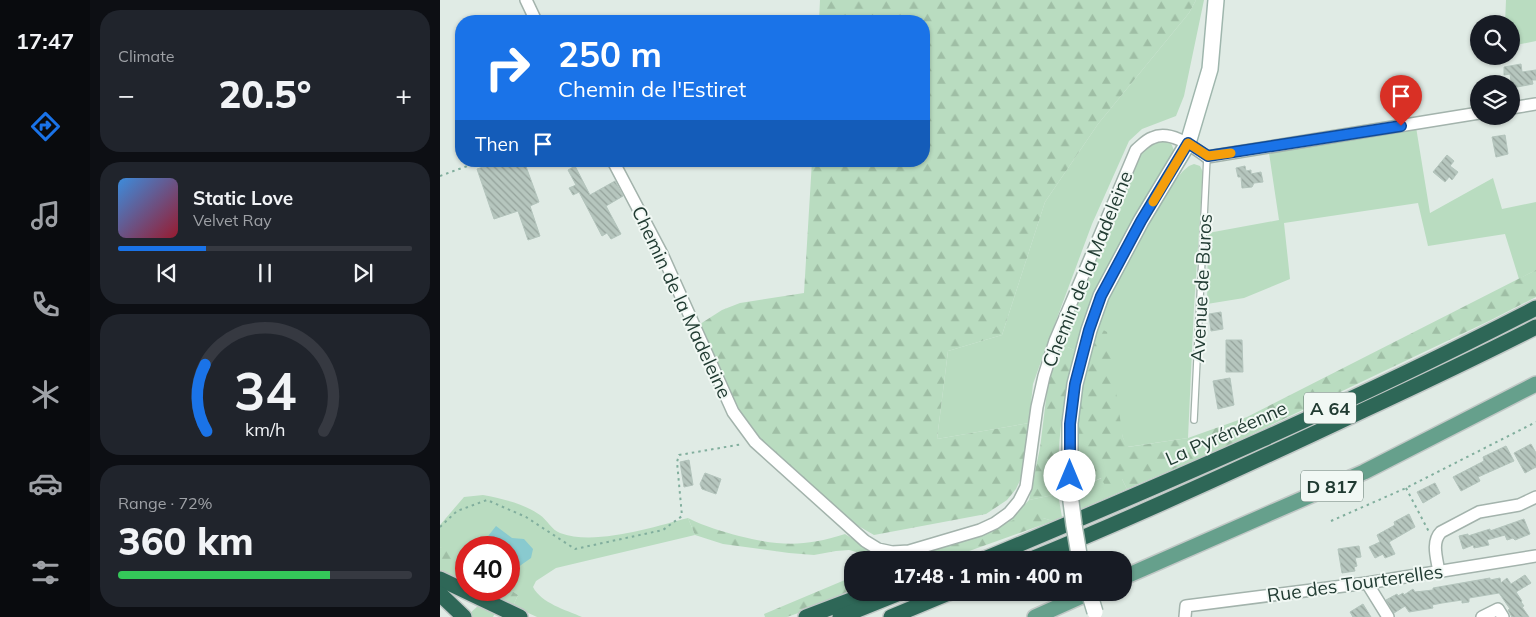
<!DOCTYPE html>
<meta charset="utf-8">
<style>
body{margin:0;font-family:Mulish,sans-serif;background:#20242c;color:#f1f3f6;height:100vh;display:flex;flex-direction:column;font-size:19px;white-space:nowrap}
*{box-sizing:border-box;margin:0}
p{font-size:16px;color:#9ea1a6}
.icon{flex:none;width:28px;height:28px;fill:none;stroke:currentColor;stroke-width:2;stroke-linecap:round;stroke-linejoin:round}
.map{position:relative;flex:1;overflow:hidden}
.sheet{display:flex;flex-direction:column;gap:10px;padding:10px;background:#0d0f14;width:350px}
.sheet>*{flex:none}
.banner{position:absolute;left:15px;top:15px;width:475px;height:152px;border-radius:20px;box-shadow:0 1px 4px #0004;background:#1a73e8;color:#fff;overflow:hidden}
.tools{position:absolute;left:1030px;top:15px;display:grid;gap:10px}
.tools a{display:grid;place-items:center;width:50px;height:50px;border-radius:50%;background:#171b24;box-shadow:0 1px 4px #0004;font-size:25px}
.speed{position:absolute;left:15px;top:536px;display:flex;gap:10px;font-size:25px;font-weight:700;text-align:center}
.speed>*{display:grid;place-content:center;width:65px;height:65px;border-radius:50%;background:#171b24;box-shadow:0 1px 4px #0004;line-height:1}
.speed .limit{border:8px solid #d22;background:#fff;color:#111}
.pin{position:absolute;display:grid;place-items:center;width:42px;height:42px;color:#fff;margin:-51px -21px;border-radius:50% 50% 50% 0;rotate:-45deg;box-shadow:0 0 5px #0007}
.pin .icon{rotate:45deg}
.me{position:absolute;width:55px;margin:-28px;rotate:0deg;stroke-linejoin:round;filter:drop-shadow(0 0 4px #0008)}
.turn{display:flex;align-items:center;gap:18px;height:105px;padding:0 20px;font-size:22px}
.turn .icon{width:65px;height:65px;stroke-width:2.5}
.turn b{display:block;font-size:35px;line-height:42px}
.then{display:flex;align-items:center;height:48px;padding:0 20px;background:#0003;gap:10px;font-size:19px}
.big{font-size:38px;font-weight:800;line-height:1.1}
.sheet .card{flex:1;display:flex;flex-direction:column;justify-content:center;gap:8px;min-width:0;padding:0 18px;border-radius:20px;background:#20242c}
.sheet .dial{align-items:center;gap:0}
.dial svg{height:130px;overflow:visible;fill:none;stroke:#363941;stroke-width:7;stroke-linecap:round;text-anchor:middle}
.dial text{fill:#f1f3f6;stroke:none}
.song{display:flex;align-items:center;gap:15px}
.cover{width:60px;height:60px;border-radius:8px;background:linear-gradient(135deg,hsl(210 70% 55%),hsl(350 70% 35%))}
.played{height:5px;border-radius:2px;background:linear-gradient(90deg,#1a73e8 30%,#363941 30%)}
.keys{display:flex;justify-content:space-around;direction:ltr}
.heat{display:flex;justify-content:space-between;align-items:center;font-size:28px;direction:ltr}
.charge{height:8px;border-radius:4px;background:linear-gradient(90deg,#34c759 72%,#363941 0)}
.trip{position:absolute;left:404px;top:551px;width:288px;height:50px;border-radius:20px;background:#171b24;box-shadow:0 1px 4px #0004;font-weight:800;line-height:50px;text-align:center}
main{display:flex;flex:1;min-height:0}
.menu{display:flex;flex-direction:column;width:90px;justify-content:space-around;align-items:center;background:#090b0e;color:#9ea1a6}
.menu .icon{width:35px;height:35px}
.menu .current{color:#1a73e8}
.menu b{font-size:22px;color:#f1f3f6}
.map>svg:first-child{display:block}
.green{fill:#b9dcc0}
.forest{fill:url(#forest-firs)}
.water{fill:#89cacf}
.building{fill:url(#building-back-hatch);stroke:#b3c4bc}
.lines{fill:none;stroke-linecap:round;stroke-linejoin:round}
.lane-casing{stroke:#a3b3ac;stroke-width:8}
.street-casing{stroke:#a3b3ac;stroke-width:14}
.secondary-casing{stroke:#9fb6ad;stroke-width:18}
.primary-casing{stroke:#c1c8c6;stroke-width:18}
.highway-casing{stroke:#c1c8c6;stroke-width:18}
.path{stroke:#81ae9d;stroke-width:2;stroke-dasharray:2.5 4;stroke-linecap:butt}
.lane{stroke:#fff;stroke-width:5.5}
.street{stroke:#fff;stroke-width:11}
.secondary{stroke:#fff;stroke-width:15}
.primary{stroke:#66a08c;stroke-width:15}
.highway{stroke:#2e6757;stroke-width:15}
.secondary-bridge-casing{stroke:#9fb6ad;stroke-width:18;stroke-linecap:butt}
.secondary-bridge{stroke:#fff;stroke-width:15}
.route-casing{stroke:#114b97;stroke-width:12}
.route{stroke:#1a73e8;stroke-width:9}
.slow{stroke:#f59e0b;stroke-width:9}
.labels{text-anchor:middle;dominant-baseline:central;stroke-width:4;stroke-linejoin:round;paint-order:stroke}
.shield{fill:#f1f8f4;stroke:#5f746c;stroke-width:1}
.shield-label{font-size:18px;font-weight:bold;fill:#213b32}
.street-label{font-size:19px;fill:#213b32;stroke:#f1f8f4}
</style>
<main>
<nav class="menu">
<b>17:47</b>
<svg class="icon current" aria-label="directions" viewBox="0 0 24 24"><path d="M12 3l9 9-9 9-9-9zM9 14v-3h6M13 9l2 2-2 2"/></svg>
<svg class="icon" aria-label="music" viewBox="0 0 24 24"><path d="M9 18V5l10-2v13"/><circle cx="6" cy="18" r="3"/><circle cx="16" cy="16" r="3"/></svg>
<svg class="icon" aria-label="phone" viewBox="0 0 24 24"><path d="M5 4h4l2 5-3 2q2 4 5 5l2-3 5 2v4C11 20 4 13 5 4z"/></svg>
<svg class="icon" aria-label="climate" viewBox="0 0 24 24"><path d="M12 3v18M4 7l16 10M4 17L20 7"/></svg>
<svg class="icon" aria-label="car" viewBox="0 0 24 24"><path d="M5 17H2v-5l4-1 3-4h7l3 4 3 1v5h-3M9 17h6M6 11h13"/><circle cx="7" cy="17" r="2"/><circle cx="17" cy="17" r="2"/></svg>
<svg class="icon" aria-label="filters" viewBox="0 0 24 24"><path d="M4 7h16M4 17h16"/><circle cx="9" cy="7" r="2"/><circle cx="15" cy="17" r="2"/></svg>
</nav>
<section class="sheet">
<div class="card"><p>Climate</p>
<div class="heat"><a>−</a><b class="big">20.5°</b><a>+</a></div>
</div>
<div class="card">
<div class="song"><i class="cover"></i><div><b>Static Love</b><p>Velvet Ray</p></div></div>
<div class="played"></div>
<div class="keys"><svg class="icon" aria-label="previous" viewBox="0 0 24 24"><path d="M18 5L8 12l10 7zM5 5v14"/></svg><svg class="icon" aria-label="pause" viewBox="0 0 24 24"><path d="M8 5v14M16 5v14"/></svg><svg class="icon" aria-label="next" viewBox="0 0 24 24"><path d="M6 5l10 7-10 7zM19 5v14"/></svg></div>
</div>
<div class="card dial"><svg viewBox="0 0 100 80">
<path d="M14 69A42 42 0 1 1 86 69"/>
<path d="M14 69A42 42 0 0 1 13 28" stroke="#1a73e8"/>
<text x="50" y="56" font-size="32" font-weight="700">34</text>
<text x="50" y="72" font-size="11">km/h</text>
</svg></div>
<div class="card"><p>Range · 72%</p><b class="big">360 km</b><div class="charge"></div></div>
</section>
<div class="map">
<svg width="1096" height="617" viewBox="0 0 1096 617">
<defs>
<pattern id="forest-firs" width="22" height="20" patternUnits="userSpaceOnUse" patternTransform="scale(1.25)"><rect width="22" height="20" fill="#b9dcc0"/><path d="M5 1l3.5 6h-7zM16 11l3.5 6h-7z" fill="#9fbea5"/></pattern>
<pattern id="building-back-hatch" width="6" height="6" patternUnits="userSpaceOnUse" patternTransform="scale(1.25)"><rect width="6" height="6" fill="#b6c6be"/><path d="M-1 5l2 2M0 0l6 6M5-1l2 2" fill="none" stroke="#94a29b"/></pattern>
</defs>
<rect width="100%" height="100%" fill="#e0ebe5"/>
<g class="green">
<polygon points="756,0 764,0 744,96 736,116 702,129 689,141 652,224 607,345 593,384 589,423 497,439 508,351 562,335 605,202 658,124 749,13"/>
<polygon points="1066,0 1096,0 1096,41 1071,46 1071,24 1065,24"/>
<polygon points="976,127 990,213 1053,178 1062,209 1096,202 1096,270 1079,279 1065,234 988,246 978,203 844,223 850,279 804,298 767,304 768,233 839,220 829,153"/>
<polygon points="725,140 731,143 735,153 674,254 664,276 636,351 619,343 700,151 716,141"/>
<polygon points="754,164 760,166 763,172 754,307 748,438 687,447 683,438 656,326 666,298 724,194 743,171 749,166"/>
<polygon points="662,478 682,479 687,489 639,510 636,489"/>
<polygon points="618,494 622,517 613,521 603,518 567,523 589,500"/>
<path d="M43,495C63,499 83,503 100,515C107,520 112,530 120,533C155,546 213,527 248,518L255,535L116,568L96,581L93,587C101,603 126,610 142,617H97L73,606L78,595L69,589V548H26V562L0,547V525L24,497Z"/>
<polygon points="39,605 55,613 53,617 31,617 29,614"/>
</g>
<g class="forest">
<polygon points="380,0 756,0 749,13 658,124 605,202 562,335 508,351 497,439 589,423 584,472 576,489 567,500 546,514 434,535 415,524 317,436 292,404 257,326 282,310 300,303 364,293 372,161 484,161 484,21 379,21"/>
<polygon points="1096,270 1096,297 1049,321 781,449 687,489 682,479 666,487 661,478 636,489 637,407 656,326 667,332 683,438 688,447 748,438 807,417"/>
<path d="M619,343L636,351C621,400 618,443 618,494L589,500L600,448L609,375Z"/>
<path d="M595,511L603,518L613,521L504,560H430L420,553L409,550L396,551L374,555L349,553L283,544L255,535L248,518C266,527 281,531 299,536C339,546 365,547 405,534L447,560L458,559L567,523Z"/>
<polygon points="0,547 6,549 26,562 26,584 0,572"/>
<polygon points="412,577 412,592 415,593 347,617 325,617 324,614"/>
<polygon points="69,589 78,595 73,606 38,590"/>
</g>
<polygon class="water" points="56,526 72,538 84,539 93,549 91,558 74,570 69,568 69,548 52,547 45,540"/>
<g class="building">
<polygon points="1081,64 1082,72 1096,70 1096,80 1092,80 1093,84 1072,88 1070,74 1064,75 1064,67"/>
<polygon points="1065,135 1068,154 1056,157 1052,137"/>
<polygon points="1007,155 1014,161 1010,166 1018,172 1012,180 1009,177 1005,182 993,172"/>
<polygon points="61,161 84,161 99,202 90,206 100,236 88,240 78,211 54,219 37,169"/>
<polygon points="135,166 150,195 175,181 183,196 166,206 181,234 171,239 167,233 162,236 139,192 133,195 129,188 136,185 128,170"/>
<polygon points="805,166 806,171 811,170 811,174 821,172 823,182 814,183 812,187 802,188 801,177 798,177 796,168"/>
<polygon points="781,312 783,329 771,331 769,314"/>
<polygon points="786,340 802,340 803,372 786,372"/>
<polygon points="790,378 794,405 778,409 773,381"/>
<polygon points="1091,444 1096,453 1096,467 1085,473 1074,453"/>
<polygon points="1066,446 1074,461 1038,477 1040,481 1021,491 1013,477 1044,461 1043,457"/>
<polygon points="249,460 253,485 244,487 240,462"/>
<polygon points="265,473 281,479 276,494 262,489 260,484"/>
<polygon points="995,483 1000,493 983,503 977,492"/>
<polygon points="969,514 975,527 949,542 955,554 945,558 943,554 935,558 929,547 940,542 937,535 955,525 954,522"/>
<polygon points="1084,519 1090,534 1075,540 1073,538 1067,540 1065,535 1047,540 1049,545 1034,548 1033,545 1023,549 1019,536 1028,534 1028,536 1050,529 1050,531"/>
<polygon points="919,546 921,557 915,558 917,566 914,567 915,571 902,573 898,549"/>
<polygon points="1085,575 1091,583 1076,592 1082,601 1081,602 1084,606 1082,607 1089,617 1072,617 1068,610 1070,609 1059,593 1029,598 1029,602 1022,603 1022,600 1002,603 992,605 993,608 969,612 965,606 954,613 946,600 957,594 958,596 963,593 964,595 973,589 975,592 993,590 993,588 1050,578 1050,580 1060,578 1061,583 1067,578 1071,584"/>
<polygon points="923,604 931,617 913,617 910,612"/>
</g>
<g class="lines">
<g class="lane-casing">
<polyline id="lane" points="754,420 767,157"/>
</g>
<g class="street-casing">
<g id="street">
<polyline points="86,0 96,21"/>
<polyline points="1071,108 1096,104"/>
<path d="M173,161L222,254L293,412L315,442L425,541L438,549L452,552L469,551L540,530L555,523L569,513L579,501L586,487L597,407L604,376L615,341L696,150C701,146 706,140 712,138C730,129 753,147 767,157L1039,113"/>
<path d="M999,572C997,559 991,542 1001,532L1039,512L1079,505L1096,497"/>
<polyline points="927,583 948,617"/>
<polyline points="745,617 746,606 927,583 1096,556"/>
<polyline points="1042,617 1058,609 1063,617"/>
</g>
</g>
<g class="secondary-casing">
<polyline id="secondary" points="630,494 630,423 635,384 649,330 661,296 701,221 748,143 770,69 776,0"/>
</g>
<g class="primary-casing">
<g id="primary">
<polyline points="682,578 924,472 1096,384"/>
<polyline points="595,617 651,592"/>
</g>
</g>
<g class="highway-casing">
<g id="highway">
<path d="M542,560C729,482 916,401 1096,308"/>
<path d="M589,560C702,514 812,463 922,411C980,384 1039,356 1096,327"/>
<polyline points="0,579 80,617"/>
<polyline points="0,594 24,617"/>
<polyline points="366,617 432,592"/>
<polyline points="400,617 462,592"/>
<polyline points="451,617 511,592"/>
</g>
</g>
<g class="path">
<polyline points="0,176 41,161"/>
<polyline points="966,488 989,532"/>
<polyline points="891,521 966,488 1096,422"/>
<polyline points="0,527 17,511 47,500 86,517 135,549 223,530 242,516 237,462 239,455 303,444"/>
</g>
<use href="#lane" class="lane"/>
<use href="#street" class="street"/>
<use href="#secondary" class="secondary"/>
<use href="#primary" class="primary"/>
<use href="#highway" class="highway"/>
<g class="secondary-bridge-casing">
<g id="secondary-bridge">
<polyline points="630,494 634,525 640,560"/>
<polyline points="649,592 655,612"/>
</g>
</g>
<use href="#secondary-bridge" class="secondary-bridge"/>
</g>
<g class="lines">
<g class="route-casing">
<polyline id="route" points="630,476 630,424 635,384 649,330 661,296 701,221 748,143 768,156 961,126"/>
</g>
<use href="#route" class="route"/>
<polyline class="slow" points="713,202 748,143 768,156 791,153"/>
</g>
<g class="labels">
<g class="shield">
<rect x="864" y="392.5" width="52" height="31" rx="4"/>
<rect x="861" y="470.5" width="62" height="31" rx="4"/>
</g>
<g class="shield-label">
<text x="890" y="408">A 64</text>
<text x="892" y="486">D 817</text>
</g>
<g class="street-label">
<text transform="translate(647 269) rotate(-68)">Chemin de la Madeleine</text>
<text transform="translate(761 288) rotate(-87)">Avenue de Buros</text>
<text transform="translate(242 302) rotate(65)">Chemin de la Madeleine</text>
<text transform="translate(786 433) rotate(-24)">La Pyrénéenne</text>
<text transform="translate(915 583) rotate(-8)">Rue des Tourterelles</text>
</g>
</g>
</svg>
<div class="tools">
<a><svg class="icon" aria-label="search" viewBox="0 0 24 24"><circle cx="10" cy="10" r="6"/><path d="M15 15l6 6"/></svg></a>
<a><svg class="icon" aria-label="layers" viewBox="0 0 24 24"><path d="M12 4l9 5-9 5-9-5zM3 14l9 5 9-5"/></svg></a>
</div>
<div class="speed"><div class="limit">40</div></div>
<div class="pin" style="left:961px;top:126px;background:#d93025"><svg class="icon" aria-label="arrive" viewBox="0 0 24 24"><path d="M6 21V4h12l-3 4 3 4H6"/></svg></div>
<svg class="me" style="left:630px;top:476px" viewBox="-20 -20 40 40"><circle r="19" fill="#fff"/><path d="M0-13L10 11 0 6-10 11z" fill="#1a73e8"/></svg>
<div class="trip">17:48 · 1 min · 400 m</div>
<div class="banner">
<div class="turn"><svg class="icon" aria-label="right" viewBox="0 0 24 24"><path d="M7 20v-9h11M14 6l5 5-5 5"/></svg><div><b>250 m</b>Chemin de l'Estiret</div></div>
<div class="then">Then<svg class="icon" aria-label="arrive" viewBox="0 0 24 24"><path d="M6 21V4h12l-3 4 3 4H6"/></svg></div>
</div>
</div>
</main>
